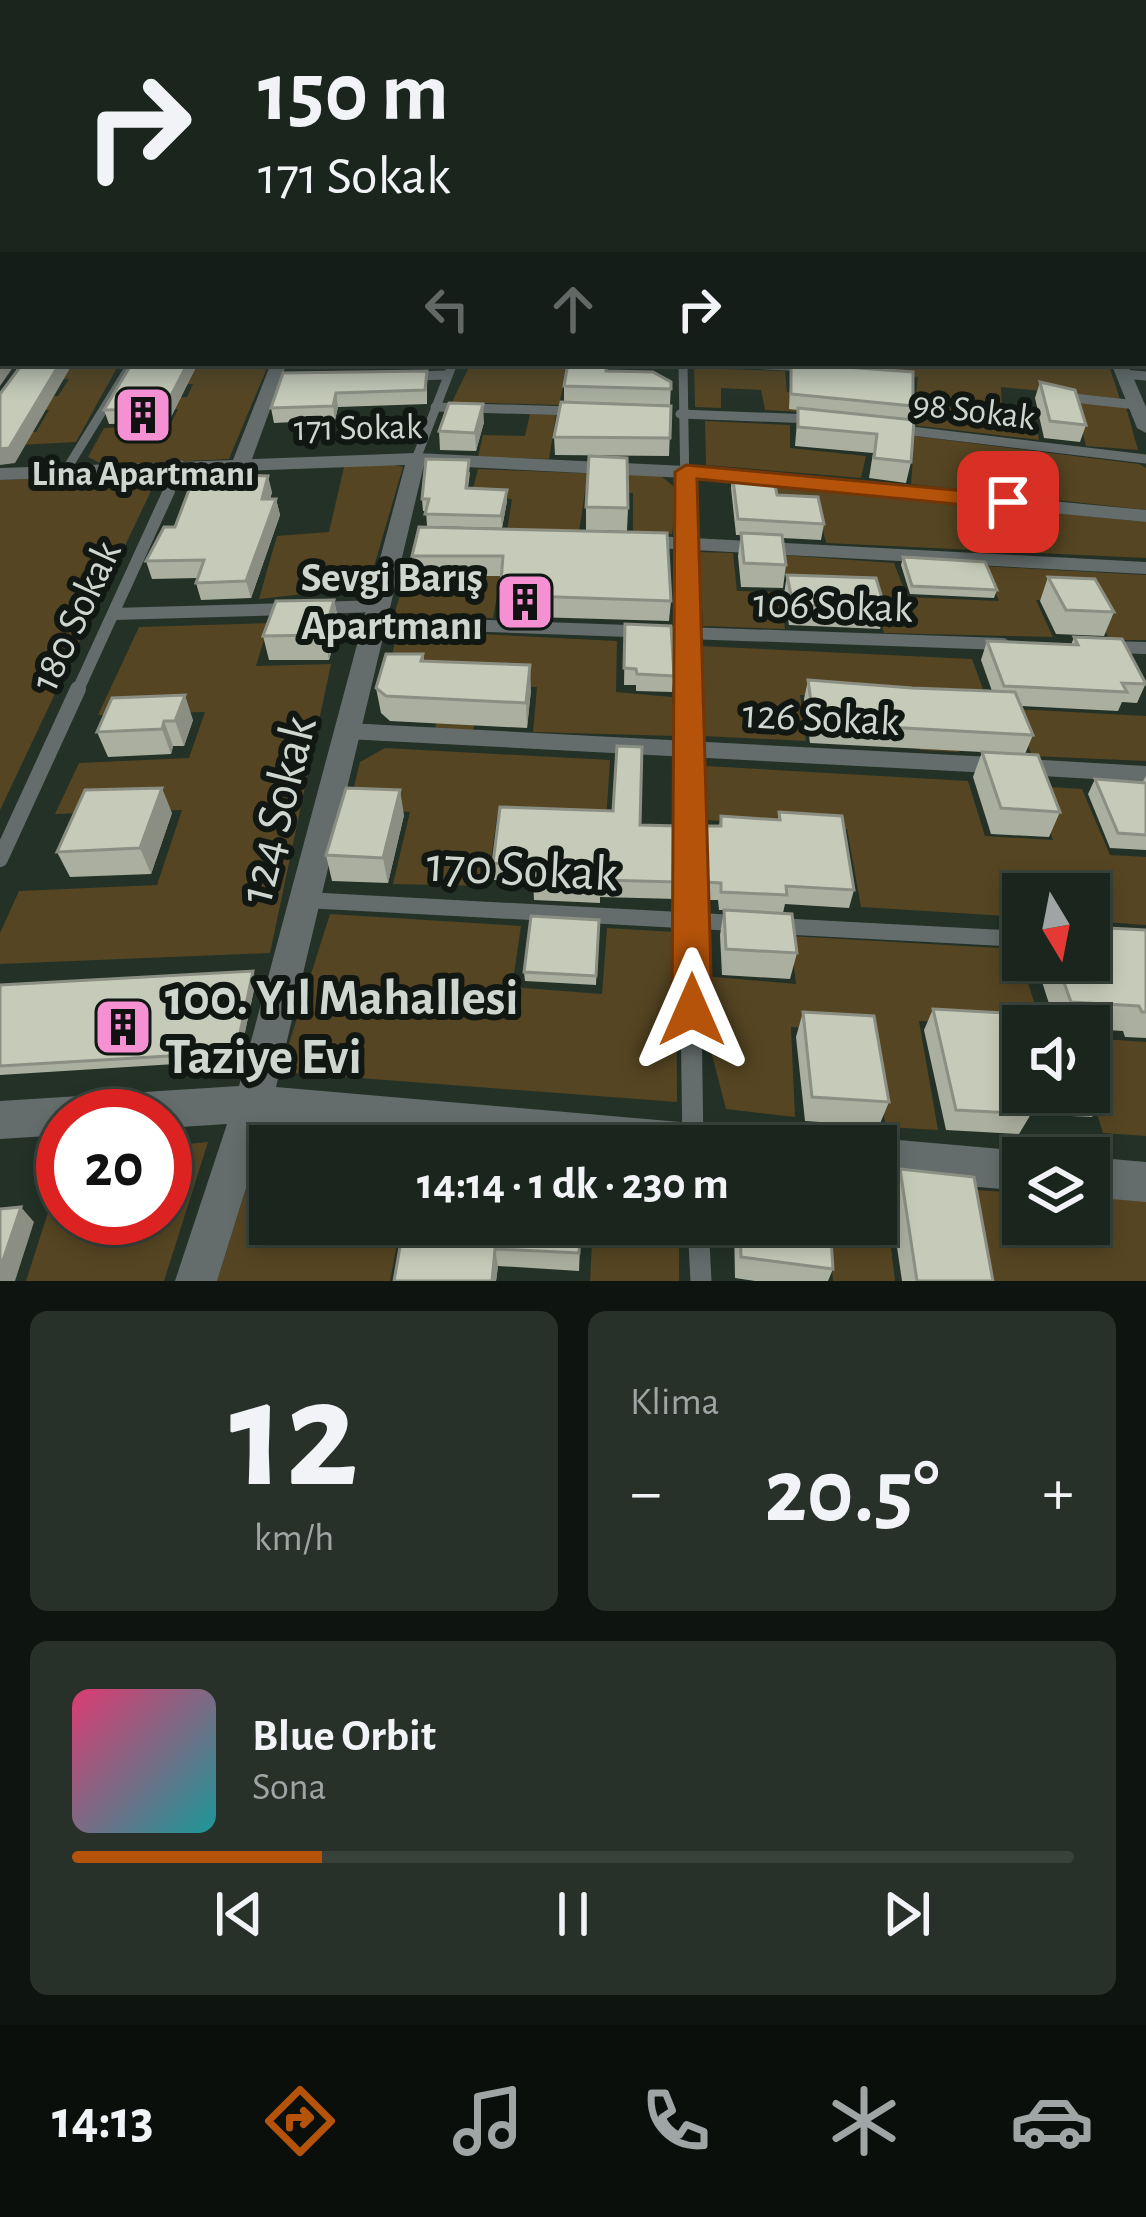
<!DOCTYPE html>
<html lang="tr">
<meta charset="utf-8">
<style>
body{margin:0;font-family:"Alegreya Sans",sans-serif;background:#27312a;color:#f1f3f6;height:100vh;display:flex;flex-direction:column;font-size:45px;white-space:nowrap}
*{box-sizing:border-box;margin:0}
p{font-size:39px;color:#9fa5a4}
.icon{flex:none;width:66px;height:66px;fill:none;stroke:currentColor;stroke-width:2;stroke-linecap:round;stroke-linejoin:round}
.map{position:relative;height:1281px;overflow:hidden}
.drawer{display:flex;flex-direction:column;gap:30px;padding:30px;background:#0e1410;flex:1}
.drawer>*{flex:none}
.hud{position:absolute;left:0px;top:0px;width:1146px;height:366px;box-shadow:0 6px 18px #0003,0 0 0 3px #38423b;background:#1a251d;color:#f1f3f6;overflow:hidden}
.needle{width:78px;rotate:170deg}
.buttons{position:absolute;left:1002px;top:873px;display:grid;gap:24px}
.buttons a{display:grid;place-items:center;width:108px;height:108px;border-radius:0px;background:#1a251d;box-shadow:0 6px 18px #0003,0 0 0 3px #38423b;font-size:60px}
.speed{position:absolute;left:36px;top:1089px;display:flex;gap:24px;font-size:60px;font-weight:700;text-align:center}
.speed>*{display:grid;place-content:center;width:156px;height:156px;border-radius:50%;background:#1a251d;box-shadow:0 6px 18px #0003,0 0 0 3px #38423b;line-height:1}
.speed .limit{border:18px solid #d22;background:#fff;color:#111}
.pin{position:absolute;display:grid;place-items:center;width:102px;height:102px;color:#fff;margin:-51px;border-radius:24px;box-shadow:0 6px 18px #0006}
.me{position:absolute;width:132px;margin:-66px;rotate:0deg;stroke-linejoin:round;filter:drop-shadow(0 0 9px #0008)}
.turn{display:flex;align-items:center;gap:42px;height:252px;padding:0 60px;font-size:54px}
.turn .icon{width:156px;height:156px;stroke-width:2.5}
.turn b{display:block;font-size:84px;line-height:102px}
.lanes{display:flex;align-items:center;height:114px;padding:0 60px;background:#0003;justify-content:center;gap:60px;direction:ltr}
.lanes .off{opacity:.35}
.big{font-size:90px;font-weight:700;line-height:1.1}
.drawer .tile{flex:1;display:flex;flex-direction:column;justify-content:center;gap:18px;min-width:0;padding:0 42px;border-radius:18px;background:#27312a}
.drawer .dial{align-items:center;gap:0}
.dial b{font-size:156px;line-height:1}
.song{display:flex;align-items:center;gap:36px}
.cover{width:144px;height:144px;border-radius:18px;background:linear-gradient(135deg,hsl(340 70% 55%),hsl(180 70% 35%))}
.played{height:12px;border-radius:6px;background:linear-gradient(90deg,#b45309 25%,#38423b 25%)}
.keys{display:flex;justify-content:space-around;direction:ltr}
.heat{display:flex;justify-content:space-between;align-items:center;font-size:66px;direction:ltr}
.drawer .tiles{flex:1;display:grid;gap:30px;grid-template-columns:1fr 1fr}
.tile:last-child{grid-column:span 2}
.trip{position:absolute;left:249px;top:1125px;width:648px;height:120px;border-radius:0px;background:#1a251d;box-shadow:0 6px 18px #0003,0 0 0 3px #38423b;font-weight:700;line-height:120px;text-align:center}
.menu{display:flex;height:192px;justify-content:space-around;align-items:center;background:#0a0f0c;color:#9fa5a4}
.menu .icon{width:84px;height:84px}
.menu .current{color:#b45309}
.menu b{font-size:54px;color:#f1f3f6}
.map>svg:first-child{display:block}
.green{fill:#554522}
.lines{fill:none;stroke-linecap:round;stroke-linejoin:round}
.service-far3{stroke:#646d6c;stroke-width:9}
.service-far2{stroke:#646d6c;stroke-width:12}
.service-far1{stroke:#646d6c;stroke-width:16}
.service{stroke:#646d6c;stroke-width:21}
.minor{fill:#646d6c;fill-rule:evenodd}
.wall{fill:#aaaf9f}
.shaded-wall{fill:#8b8e82}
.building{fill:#c6cbb9;stroke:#8b8e82;stroke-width:3}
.route{fill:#b45309;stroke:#753606;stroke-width:3}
.labels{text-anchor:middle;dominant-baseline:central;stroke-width:12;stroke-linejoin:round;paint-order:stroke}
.far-street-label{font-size:36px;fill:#ced6d0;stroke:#111713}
.far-poi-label{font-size:36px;font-weight:bold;fill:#ced6d0;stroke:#111713}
.poi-label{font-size:42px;font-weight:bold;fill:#ced6d0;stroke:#111713;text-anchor:end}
.street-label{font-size:42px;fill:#ced6d0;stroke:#111713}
.near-street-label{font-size:51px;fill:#ced6d0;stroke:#111713}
.near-poi-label{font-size:51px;font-weight:bold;fill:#ced6d0;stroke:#111713;text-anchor:start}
</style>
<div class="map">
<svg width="1146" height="1281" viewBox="0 0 1146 1281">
<rect width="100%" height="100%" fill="#233127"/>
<g class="green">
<polygon points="148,363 269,363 229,459 104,465 88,457 104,428 170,425 178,409 116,411 122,400 187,397 193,384 134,385"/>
<polygon points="471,363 568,364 559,405 452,402"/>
<polygon points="777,363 1108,363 1120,399 1001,387 1002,413 1035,417 1039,440 912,425 918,377"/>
<polygon points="119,364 76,442 0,446 0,434 36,432 49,410 5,412 14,399 58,396 69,379 28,380 36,368"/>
<polygon points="694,368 785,371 787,392 807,393 803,412 765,410 761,390 721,388 721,408 695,407"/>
<polygon points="1075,401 1126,407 1138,450 1086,446"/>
<polygon points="530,414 556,415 549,459 478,457 483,435 525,436"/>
<polygon points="705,421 790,425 790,448 866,456 861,478 706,465"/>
<polygon points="882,432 1139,464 1146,468 1146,510 911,484 913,457 879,452"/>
<polygon points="385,463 403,467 368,587 259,599 277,536 329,532 344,467"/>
<polygon points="478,469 661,476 678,490 672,534 633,535 633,493 585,492 579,532 507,531 512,499 471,496"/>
<polygon points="159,474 0,810 0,480"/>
<polygon points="775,484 1146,522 1146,558 826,543 818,510 780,508"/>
<polygon points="477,545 506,547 493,618 394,615 406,576 469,578"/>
<polygon points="699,552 733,553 737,591 779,592 785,629 703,626"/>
<polygon points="782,555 894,563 907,597 999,601 984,566 1146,575 1146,640 1110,640 1088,601 1036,600 1053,637 884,633 872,594 788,591"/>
<polygon points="269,623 256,666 331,664 270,953 0,964 0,933 19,891 157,885 182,810 55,814 79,763 189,758 205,712 98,715 139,627"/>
<polygon points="418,631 617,641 616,692 672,697 675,736 533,732 537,687 484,685 473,730 435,729 445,679 388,675 395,642"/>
<polygon points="700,646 972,659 988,703 944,702 959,752 920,750 907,701 800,695 806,741 703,736"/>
<polygon points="1014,709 1146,716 1146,761 1032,756"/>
<polygon points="385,748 610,760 606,821 497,817 487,886 393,884 410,812 349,807 360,762"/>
<polygon points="706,766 968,781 985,836 1053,840 1034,786 1082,789 1110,855 1146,857 1146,925 1089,921 1089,894 1023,894 1023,917 861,907 847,829 707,820"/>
<polygon points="330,914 521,926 512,987 602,994 607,928 676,932 677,1102 280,1072"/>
<polygon points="790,936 1017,949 1042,1026 919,1021 938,1130 886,1127 867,1033 791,1027 795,1117 726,1109 707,1036 703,976 796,984"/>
<polygon points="1089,1038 1146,1042 1146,1136 1103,1133 1089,1088"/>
<polygon points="263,1134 412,1146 270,1146 270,1224 401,1224 390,1281 217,1281"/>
<polygon points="208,1142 164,1281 26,1281 63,1166 63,1218 165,1218 165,1146"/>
<polygon points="876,1189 884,1190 895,1281 833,1281 828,1224 876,1224"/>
<polygon points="976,1190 1023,1193 1023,1224 1089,1224 1089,1197 1146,1200 1146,1281 989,1281"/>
<polygon points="593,1224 679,1224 679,1281 590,1281"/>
</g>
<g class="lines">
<g class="service-far3">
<polyline points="683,363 685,494"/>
<polyline points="729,363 808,367"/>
<polyline points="1123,374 1146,376"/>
<polyline points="410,376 447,375"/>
<polyline points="1064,397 1137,405"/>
<polyline points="435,407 573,411"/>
<polyline points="680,414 813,419"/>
<polyline points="895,429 1146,459"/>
<polyline points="416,459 453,363"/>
<polyline points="66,470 132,363"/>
<polyline points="168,494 181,465"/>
</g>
<g class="service-far2">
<polyline points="685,491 687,692"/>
<polyline points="654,542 1146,568"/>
<polyline points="318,608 378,606"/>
<polyline points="113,614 289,609"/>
<polyline points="374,622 1003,644"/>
<polyline points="1109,647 1146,648"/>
<polyline points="77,692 169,491"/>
</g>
<g class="service-far1">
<polyline points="687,689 690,949"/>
<polyline points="347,731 991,765"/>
<polyline points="1025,767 1146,774"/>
<polyline points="0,859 78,689"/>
<polyline points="305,900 736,923"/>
<polyline points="776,926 1023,939"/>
</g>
<g class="service">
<polyline points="690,946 693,1146"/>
<polyline points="698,1224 701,1281"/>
</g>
<g class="minor">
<polygon points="271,363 287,363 252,459 416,453 686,466 1146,510 1146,522 686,478 424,465 276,1087 738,1127 752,1132 757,1146 517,1146 266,1124 217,1281 175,1281 227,1124 165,1128 165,1116 63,1116 63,1135 0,1139 0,1101 239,1086 405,465 0,480 0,468 233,460"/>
<polygon points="1111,363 1127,363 1146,407 1146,433 1137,428"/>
<polygon points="876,1138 1023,1151 1037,1158 1023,1158 1023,1191 876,1178 876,1146 861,1146"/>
<polygon points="1089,1157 1146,1162 1146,1202 1089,1197"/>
</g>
</g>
<g class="wall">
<polygon points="1145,223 1146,223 1146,266 1143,251"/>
<rect x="1143" y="292" width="3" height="61"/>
<polygon points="132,363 198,363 168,423 109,424 104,410"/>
<polygon points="290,363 430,363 429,366 291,369"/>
<polygon points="791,363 913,406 910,420 911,462 906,483 869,478 873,453 795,446 798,410 789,409"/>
<polygon points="427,371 427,404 338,407 335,420 274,423 271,408"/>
<polygon points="607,371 671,382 670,405 564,402 564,386"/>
<polygon points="1040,382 1086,425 1080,442 1044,438 1035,398"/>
<polygon points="671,406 669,456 555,455 554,437"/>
<polygon points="484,422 476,451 440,450 439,431"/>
<polygon points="470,472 468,488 507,501 502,528 427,526 426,511 423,511 422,499"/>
<polygon points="732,472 777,495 824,524 821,540 782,538 786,565 783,588 741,587 738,556 741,535 736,535 731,488"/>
<polygon points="272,492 270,499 276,499 280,515 251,598 201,600 196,583 198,578 152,579 146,561 175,527"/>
<polygon points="586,507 628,508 627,531 586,530"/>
<polygon points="419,527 671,601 669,621 501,616 500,595 501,576 415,576 412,556"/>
<polygon points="903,557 997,590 994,598 910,594 901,565"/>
<polygon points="787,575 885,608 880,629 789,625 784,594"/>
<polygon points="1048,577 1114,612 1104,636 1056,634 1040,601"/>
<polygon points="334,600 339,624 329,660 269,660 263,636"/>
<polygon points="625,624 674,676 672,692 636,691 636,685 624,685"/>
<polygon points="1074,637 1146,683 1137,703 1122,702 1118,711 1021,706 1033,735 1025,754 1060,812 1049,837 991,834 973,777 982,752 810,743 804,699 808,680 912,688 992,691 981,660 987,641 1071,645"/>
<polygon points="423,654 424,661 531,690 527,728 390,721 381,713 376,688"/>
<polygon points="112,698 193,720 184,746 173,746 171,754 108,757 97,732"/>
<polygon points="1146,776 1146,850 1110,848 1088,794 1095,779 1142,783"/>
<polygon points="779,812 854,890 849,908 785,904 783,913 797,953 790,979 722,975 720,935 724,910 719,910 718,900 702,900 702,844 704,826 719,826 721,816 778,820"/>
<polygon points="172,813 151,874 70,877 57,852"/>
<polygon points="404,815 388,883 332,881 326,855"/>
<polygon points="640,825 678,882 677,899 600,897 600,903 534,900 533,881 494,880 493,863"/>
<polygon points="599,920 596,985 525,981 524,972"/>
<polygon points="1146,930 1146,1038 1125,1037 1123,1031 1089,1029 1089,1026 1023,1026 1106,1097 1092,1117 1031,1114 1019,1134 946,1130 924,1030 933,1009 1053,1016 1035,960 1089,960"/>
<polygon points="256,980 239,1060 0,1075 0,985"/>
<polygon points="803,1012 889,1102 879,1126 805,1121 796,1037"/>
<polygon points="900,1169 993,1281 902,1281 889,1192"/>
<polygon points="581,1224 579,1271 498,1266 496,1281 394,1281"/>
<polygon points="734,1224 830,1224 833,1269 828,1281 755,1281 735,1278"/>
</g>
<g class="shaded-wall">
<polygon points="3,360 3,363 16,363 0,386 0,365"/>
<polygon points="60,363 73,363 15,463 0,465 0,449"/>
<polygon points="188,363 198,363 168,423 164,409"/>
<polygon points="336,393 338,407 335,420 333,406"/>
<polygon points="483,404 484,422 476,451 475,433"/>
<polygon points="268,476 272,492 266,516 262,499"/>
<polygon points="507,490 507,501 502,528 501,516"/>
<polygon points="276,499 280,515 251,598 246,581"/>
<polygon points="334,600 339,624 329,660 324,635"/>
<polygon points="530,665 531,690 527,728 526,703"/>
<polygon points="185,695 193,720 184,746 175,721"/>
<polygon points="164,721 173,746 171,754 162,729"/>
<polygon points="162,788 172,813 151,874 140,848"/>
<polygon points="400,790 404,815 388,883 383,858"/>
<polygon points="253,971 256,980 239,1060 236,1052"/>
<polygon points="21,1207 34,1222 15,1281 0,1281 0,1269"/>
<polygon points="495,1249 498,1266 496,1281 492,1281"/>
</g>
<g class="building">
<polygon points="1143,292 1146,292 1146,336 1143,335"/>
<polygon points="0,321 3,321 3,360 0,365"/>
<polygon points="23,363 60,363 9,448 0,449 0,394"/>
<polygon points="132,363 188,363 164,409 104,410"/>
<polygon points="568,363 607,363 606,371 653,372 671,382 671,389 564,386"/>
<polygon points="791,363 913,372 913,406 791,394"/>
<polygon points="427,371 425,390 336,393 333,406 271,408 283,373"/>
<polygon points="1040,382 1075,390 1086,425 1050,421"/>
<polygon points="561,402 671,406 670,438 554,437"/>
<polygon points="449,403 483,404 475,433 439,431"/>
<polygon points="798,408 914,420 911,462 874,458 877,434 798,427"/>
<polygon points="589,456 627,458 628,508 586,507"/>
<polygon points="426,459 469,460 466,488 507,490 501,516 425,514 429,499 422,499"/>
<polygon points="732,472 773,475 777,495 818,497 824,524 738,519"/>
<polygon points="195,474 268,476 262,499 276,499 246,581 196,583 204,560 146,561 164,527 175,527"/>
<polygon points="419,527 667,533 671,601 500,595 503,556 412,556"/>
<polygon points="741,533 782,535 786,565 744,563"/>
<polygon points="903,557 985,562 997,590 912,586"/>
<polygon points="787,575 876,578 885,608 793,605"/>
<polygon points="1048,577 1095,579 1114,612 1066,610"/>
<polygon points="334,600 324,635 263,636 276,601"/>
<polygon points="625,624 671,626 674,676 637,674 636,669 624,668"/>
<polygon points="1074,637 1122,639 1146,684 1122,683 1127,692 1004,686 987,641 1078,645"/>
<polygon points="386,654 423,654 421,661 530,665 526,703 386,696 376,688"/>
<polygon points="808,680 912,688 1015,692 1033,735 814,723"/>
<polygon points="185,695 175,721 164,721 162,729 97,732 112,698"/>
<polygon points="617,746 642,747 640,825 678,826 678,882 601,880 601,886 533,883 535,864 493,863 500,807 613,811"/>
<polygon points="982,752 1038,755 1060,812 1001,808"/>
<polygon points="1095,779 1146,783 1146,835 1118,833"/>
<polygon points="162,788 140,848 57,852 85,790"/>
<polygon points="346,788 400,790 383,858 326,855"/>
<polygon points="779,812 842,816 854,890 786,886 787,895 721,892 721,883 705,882 704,826 721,826 721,816 780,820"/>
<polygon points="724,910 792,914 797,953 726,949"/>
<polygon points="531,916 599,920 596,976 524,972"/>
<polygon points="1089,927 1146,930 1146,1012 1142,1012 1139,1006 1071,1002 1056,960 1089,960"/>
<polygon points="253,971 236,1052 0,1066 0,985"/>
<polygon points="933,1009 1078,1017 1081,1026 1023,1026 1023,1092 1031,1114 956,1110"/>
<polygon points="803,1012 874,1016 889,1102 812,1097"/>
<polygon points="1089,1050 1106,1097 1026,1092 1089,1092"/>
<polygon points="419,1139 581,1146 418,1146"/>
<polygon points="900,1169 974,1177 993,1281 917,1281"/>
<polygon points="21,1207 0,1269 0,1209"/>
<polygon points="404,1224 580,1224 579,1253 495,1249 492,1281 394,1281"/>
<polygon points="740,1224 830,1224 833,1269 741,1257"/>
</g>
<linearGradient id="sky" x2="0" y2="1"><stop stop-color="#131b15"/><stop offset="0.55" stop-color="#3f4e52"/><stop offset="1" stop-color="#3f4e52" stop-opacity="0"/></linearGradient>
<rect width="1146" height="402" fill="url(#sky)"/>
<polygon class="route" points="686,465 1008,495 1019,502 1008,509 697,479 712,1010 706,1022 692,1028 678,1022 672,1010 675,472"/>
<defs>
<g id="building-square" transform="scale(3)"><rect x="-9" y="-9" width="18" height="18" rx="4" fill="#f591d2" stroke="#111713"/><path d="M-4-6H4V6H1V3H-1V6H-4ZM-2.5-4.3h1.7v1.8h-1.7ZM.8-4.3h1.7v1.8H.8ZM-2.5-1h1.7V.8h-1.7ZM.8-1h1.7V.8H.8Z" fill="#111"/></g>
</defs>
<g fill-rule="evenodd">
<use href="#building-square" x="143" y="415"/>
<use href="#building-square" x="525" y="602"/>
<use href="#building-square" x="123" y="1027"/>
</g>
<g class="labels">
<g class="far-street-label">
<text transform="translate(974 411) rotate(7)">98 Sokak</text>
<text transform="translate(358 428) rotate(-1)">171 Sokak</text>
</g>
<g class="far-poi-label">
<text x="143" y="474">Lina Apartmanı</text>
</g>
<g class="poi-label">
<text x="483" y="578">Sevgi Barış<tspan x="483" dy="48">Apartmanı</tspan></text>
</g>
<g class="street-label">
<text transform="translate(833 606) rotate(2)">106 Sokak</text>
<text transform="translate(76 616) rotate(-65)">180 Sokak</text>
<text transform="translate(821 718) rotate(3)">126 Sokak</text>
</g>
<g class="near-street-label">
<text transform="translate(278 810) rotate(-76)">124 Sokak</text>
<text transform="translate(522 870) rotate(3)">170 Sokak</text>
</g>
<g class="near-poi-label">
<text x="165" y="998">100. Yıl Mahallesi<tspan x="165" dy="59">Taziye Evi</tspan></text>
</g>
</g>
</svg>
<div class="buttons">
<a><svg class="needle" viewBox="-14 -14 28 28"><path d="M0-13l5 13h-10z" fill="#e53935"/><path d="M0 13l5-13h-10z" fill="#9fa5a4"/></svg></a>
<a><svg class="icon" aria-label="sound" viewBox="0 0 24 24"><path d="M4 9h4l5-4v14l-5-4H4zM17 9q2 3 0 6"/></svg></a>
<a><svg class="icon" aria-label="layers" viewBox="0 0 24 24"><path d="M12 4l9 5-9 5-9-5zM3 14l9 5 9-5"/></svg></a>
</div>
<div class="speed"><div class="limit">20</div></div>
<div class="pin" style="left:1008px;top:502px;background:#d93025"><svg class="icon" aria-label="arrive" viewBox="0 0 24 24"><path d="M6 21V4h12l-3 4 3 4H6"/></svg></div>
<svg class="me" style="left:692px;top:1010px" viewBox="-20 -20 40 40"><path d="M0-17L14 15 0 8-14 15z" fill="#b45309" stroke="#fff" stroke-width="4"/></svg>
<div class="trip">14:14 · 1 dk · 230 m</div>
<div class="hud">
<div class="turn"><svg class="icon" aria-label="right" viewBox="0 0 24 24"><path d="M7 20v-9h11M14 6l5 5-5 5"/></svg><div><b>150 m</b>171 Sokak</div></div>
<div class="lanes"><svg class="icon off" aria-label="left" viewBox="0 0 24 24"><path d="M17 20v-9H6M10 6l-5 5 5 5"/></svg><svg class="icon off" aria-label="ahead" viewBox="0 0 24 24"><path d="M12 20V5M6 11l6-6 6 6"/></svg><svg class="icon" aria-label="right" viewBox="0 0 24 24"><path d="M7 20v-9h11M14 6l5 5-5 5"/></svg></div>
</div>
</div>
<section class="drawer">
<div class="tiles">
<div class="tile dial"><b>12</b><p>km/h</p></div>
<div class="tile"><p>Klima</p>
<div class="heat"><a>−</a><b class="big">20.5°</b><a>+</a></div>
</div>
<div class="tile">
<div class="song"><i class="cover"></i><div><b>Blue Orbit</b><p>Sona</p></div></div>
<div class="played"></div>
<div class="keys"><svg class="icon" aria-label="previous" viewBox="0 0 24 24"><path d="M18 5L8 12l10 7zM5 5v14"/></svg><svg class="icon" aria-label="pause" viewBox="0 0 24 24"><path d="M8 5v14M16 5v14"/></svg><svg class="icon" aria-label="next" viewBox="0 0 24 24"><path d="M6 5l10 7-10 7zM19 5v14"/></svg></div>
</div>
</div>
</section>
<nav class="menu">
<b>14:13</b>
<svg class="icon current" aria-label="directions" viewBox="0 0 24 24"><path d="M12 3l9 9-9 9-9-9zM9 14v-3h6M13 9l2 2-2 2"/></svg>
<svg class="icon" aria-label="music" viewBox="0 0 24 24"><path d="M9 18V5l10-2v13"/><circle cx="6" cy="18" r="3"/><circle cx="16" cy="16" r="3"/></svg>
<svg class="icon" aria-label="phone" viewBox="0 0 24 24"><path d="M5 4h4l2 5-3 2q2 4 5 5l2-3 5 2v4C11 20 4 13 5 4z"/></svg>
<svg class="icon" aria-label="climate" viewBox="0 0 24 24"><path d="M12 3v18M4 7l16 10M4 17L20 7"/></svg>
<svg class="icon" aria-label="car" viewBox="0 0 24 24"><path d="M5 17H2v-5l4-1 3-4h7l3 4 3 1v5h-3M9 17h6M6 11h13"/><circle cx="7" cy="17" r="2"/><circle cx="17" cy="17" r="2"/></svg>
</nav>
